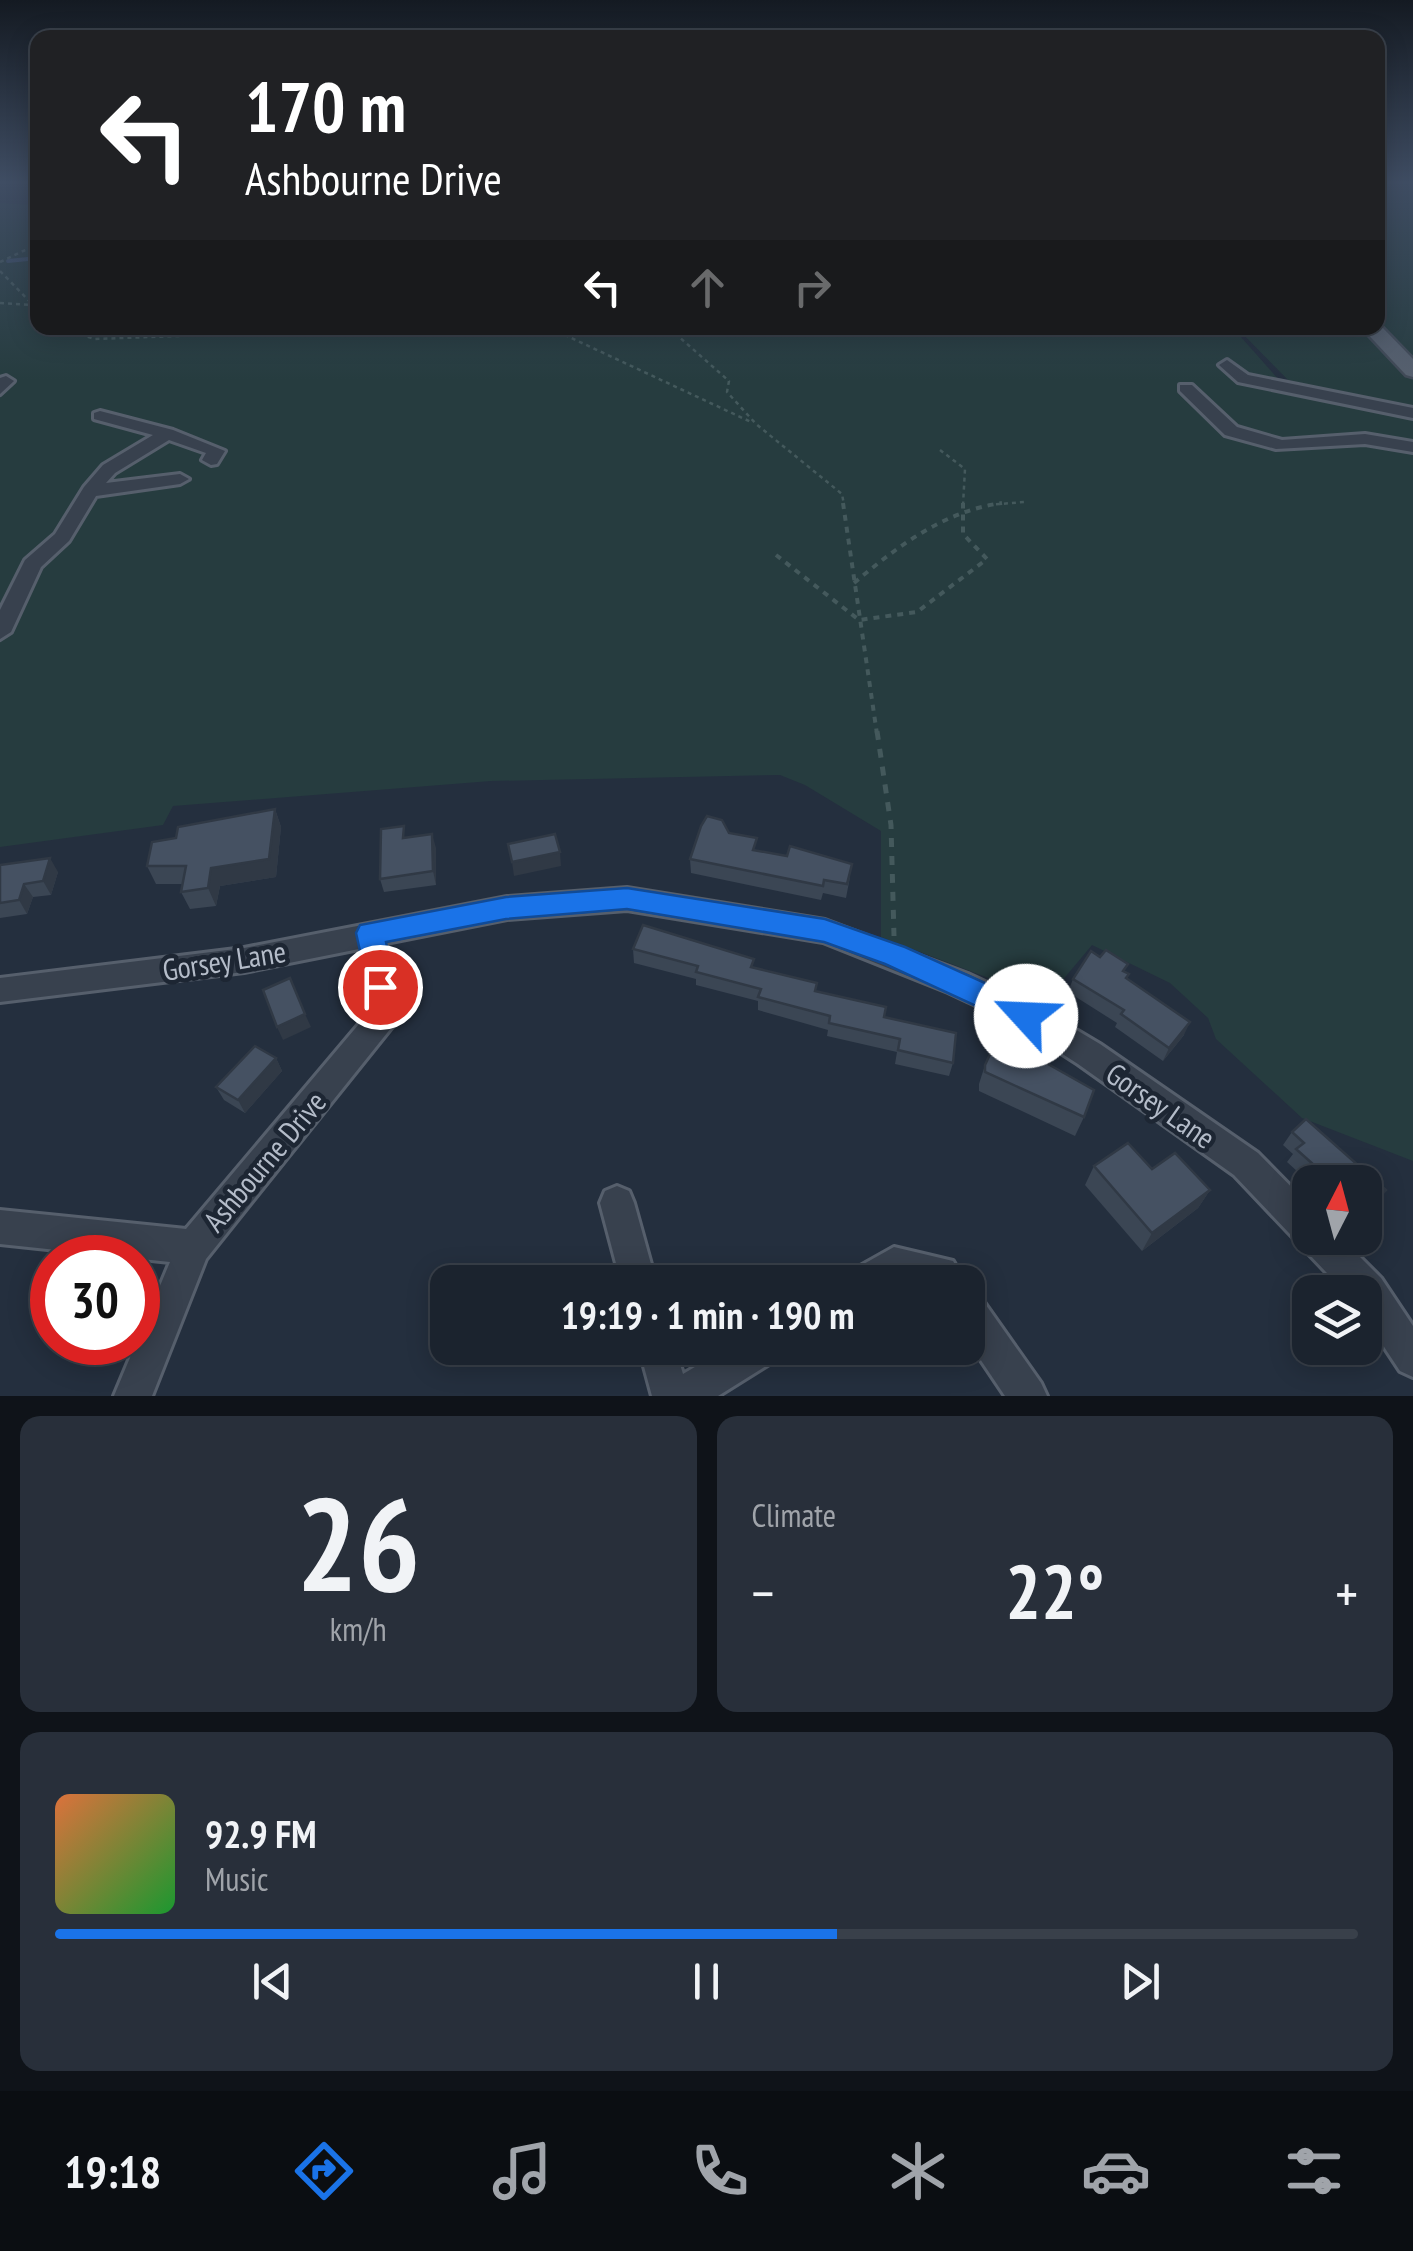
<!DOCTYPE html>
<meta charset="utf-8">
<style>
body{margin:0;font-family:"PT Sans Narrow",sans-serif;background:#282f3a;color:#f1f3f6;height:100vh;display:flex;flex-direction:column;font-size:38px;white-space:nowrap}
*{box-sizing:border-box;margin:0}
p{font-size:32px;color:#a0a4aa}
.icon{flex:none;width:55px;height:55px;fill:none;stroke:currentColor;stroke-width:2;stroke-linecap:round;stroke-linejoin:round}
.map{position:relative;height:1396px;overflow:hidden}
.sheet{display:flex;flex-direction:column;gap:20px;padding:20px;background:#0f1319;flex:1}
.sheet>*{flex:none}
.top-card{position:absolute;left:30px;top:30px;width:1355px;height:305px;border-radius:20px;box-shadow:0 5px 25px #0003,0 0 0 2px #39404a;background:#202124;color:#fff;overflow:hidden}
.needle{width:65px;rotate:6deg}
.controls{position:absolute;left:1292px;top:1165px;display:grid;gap:20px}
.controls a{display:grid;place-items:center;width:90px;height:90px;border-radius:20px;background:#1b232e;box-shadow:0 5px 25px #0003,0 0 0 2px #39404a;font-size:50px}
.speed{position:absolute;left:30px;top:1235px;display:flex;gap:20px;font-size:50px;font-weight:700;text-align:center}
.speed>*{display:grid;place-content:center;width:130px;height:130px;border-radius:50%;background:#1b232e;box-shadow:0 5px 25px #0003,0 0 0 2px #39404a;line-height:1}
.speed .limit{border:15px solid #d22;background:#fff;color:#111}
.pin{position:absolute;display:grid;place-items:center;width:85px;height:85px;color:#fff;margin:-42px;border:5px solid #fff;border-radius:50%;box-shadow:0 2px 10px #0007}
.me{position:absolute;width:110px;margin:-55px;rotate:295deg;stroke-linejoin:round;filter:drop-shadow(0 0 8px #0008)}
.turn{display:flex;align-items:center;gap:35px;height:210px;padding:0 50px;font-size:45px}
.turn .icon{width:130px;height:130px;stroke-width:2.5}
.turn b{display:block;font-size:70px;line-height:85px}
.lanes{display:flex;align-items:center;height:95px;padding:0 50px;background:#0003;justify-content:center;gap:50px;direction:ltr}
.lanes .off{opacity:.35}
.big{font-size:75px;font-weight:700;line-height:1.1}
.sheet .widget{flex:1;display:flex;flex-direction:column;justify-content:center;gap:15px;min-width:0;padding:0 35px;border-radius:20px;background:#282f3a}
.sheet .dial{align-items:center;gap:0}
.dial b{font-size:130px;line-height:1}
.song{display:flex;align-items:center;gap:30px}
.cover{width:120px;height:120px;border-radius:15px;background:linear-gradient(135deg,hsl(20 70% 55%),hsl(130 70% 35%))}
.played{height:10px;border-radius:5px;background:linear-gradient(90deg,#1a73e8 60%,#39404a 60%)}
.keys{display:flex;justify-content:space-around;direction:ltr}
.heat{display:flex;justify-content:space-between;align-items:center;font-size:55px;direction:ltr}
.sheet .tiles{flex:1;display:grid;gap:20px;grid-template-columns:1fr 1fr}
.widget:last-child{grid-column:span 2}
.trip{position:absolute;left:430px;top:1265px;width:555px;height:100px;border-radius:20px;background:#1b232e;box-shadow:0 5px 25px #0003,0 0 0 2px #39404a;font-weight:700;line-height:100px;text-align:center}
.menu{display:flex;height:160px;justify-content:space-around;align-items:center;background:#0b0e12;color:#a0a4aa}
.menu .icon{width:70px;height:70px}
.menu .active{color:#1a73e8}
.menu b{font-size:45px;color:#f1f3f6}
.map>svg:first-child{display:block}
.green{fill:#263c3f}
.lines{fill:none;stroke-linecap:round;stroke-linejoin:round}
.stream{stroke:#394c67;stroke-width:4}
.minor-casing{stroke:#565f6c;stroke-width:6}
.major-casing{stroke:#414a57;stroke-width:5}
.path-far2{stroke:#44595c;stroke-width:2.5;stroke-dasharray:4 4;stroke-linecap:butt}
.path-far1{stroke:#44595c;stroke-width:4;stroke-dasharray:6 6;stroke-linecap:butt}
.path{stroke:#44595c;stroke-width:5;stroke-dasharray:9 9;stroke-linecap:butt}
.minor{fill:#38414e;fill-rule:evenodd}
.major{fill:#56606e;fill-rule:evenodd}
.wall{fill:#3b4654}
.shaded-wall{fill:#303945}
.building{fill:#455162;stroke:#303945;stroke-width:2.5}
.route{fill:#1a73e8;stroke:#114b97;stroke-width:2.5}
.labels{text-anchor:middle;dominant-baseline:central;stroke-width:9;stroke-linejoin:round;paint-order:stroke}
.near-street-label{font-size:30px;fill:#b4bcc9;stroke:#1d2633}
</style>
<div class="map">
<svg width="1413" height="1396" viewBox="0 0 1413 1396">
<rect width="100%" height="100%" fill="#242f3e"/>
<g class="green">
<polygon points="1378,184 1413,184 1413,364 1378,325"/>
<polygon points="0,203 37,205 38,328 1233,328 1280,381 1396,405 1288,380 1237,328 1361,328 1394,365 1413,377 1413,1161 1302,1118 1216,1039 1208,1018 1170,983 1092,945 1046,1000 881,937 881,831 805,785 780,775 491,781 173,806 163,825 0,847"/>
</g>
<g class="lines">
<polyline class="stream" points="8,261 38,258"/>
<g class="minor-casing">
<g id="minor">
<polygon points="1227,360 1248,375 1413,408 1413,418 1238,382 1219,365"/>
<polygon points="6,376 14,381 0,394 0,378"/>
<polygon points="1180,385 1192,385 1237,427 1282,440 1365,434 1413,442 1413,452 1365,444 1276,449 1225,435 1180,391"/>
<polygon points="100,411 173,430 225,451 217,464 211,465 202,460 206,453 169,440 115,473 106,483 180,474 189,479 180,484 96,496 69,541 41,567 11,632 0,639 0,610 25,560 55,534 84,487 103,465 153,435 94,419 94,413"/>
<polygon points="627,888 825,920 968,974 1036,1006 1100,1044 1258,1153 1310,1206 1310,1238 1341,1238 1381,1278 1413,1326 1413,1377 1400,1371 1365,1318 1365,1292 1345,1292 1234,1175 1078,1064 1016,1024 948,992 823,942 627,910 507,919 386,943 400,1014 395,1023 206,1259 152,1396 114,1396 170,1262 0,1244 0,1210 186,1229 370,1011 359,949 244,972 0,1002 0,978 244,948 507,897"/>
<polygon points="617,1186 629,1191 634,1203 656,1282 621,1282 600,1203 605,1191"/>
<polygon points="894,1247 953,1261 965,1282 848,1282 853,1270"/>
<polygon points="968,1293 981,1298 1041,1383 1047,1396 1005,1396 968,1341"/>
<polygon points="639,1348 675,1348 683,1374 727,1348 779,1348 774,1361 718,1396 652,1396"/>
</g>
</g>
<g class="major-casing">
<polygon id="major" points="1379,324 1413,359 1413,377 1406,375 1362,328"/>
</g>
<g class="path-far2">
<polyline points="0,262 38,244"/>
<polyline points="0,271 38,310"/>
<polyline points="0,303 32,305"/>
<polyline points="57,328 95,339 396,328"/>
<polyline points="550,328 751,422"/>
<polyline points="669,328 729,381 727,392 756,424 842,494 844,505"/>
<polyline points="940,450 965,469 963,505"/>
<polyline points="988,505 1024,502"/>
</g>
<g class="path-far1">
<polyline points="843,503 877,734"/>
<polyline points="776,555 859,620 917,612 987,559 963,534 963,503"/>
<path d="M854,583C898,546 944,511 1002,503"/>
</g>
<polyline class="path" points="877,731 891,825 894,936"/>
<use href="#minor" class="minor"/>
<use href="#major" class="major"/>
</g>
<g class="wall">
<polygon points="275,809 281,827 276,877 220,886 216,906 190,909 181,892 182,884 156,884 147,866 176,838"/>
<polygon points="729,833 756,850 850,877 846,898 823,893 821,900 691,873 690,859"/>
<polygon points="407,837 436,848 436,885 384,892 380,879"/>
<polygon points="0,865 58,872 51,895 33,897 27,914 0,918"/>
<polygon points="633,949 754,967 884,1017 953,1063 949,1076 895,1064 897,1052 827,1036 828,1030 758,1010 758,1001 696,985 696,979 634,963"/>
<polygon points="1125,972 1129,974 1127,979 1184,1035 1163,1061 1115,1027 1117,1023 1068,992 1073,979"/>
<polygon points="276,1058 282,1071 245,1113 224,1100 216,1087"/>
<polygon points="1049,1064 1084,1117 1075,1136 979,1091 979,1084 985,1065"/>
<polygon points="1306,1119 1386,1190 1365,1212 1365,1182 1310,1183 1287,1162 1293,1154 1283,1145 1292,1132"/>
<polygon points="1094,1166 1152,1169 1210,1190 1198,1208 1142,1251 1085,1185"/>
</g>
<g class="shaded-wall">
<polygon points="275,809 281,827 276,877 220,886 216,906 208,888 211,868"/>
<polygon points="432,834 436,848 436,885 433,871"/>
<polygon points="560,852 561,866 514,876 512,862"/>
<polygon points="50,858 58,872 51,895 43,881"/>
<polygon points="24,884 33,897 27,914 19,900"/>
<polygon points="305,1014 311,1027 283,1040 277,1027"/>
<polygon points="1190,1022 1184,1035 1163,1061 1169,1048"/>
<polygon points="276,1058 282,1071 245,1113 238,1100"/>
<polygon points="1210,1190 1198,1208 1142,1251 1152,1233"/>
</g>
<g class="building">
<polygon points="275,809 269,859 211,868 208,888 181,892 186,866 147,866 152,842 176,838 178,827"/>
<polygon points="707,816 722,820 729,833 757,838 753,850 787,856 790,846 852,864 847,884 824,880 823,886 690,859 701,826"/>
<polygon points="404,826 403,838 432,834 433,871 380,879 381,829"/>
<polygon points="555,834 560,852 512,862 508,844"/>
<polygon points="50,858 43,881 24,884 19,900 0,903 0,865"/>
<polygon points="643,925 754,959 751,967 817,983 815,991 886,1007 884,1017 956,1033 953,1063 898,1050 900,1039 829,1023 830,1016 758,997 761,989 696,972 698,966 633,949"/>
<polygon points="1106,950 1128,964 1123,971 1129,974 1126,978 1190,1022 1169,1048 1121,1014 1124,1010 1073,979 1091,951 1100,957"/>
<polygon points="290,978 305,1014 277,1027 263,990"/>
<polygon points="1027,1034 1055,1048 1048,1064 1094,1090 1084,1117 985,1072 985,1065 997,1039 1020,1050"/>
<polygon points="255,1046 276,1058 238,1100 216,1087"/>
<polygon points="1306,1119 1386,1190 1371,1205 1365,1199 1365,1182 1333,1182 1296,1149 1304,1143 1292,1132"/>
<polygon points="1128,1143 1152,1169 1175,1153 1210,1190 1152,1233 1094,1166"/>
</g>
<linearGradient id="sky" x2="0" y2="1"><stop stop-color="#141a22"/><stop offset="0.48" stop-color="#3f4d63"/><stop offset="1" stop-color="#3f4d63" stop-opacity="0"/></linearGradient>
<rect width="1413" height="380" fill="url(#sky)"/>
<polygon class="route" points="627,888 825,919 905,947 1036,1006 1040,1016 1036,1025 1026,1029 885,964 824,942 627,909 506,919 386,942 395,987 391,996 380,1000 370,996 356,933 360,925 506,897"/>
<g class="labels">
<g class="near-street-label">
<text transform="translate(224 960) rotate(-9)">Gorsey Lane</text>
<text transform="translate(1161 1105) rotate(35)">Gorsey Lane</text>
<text transform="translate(264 1161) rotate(-50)">Ashbourne Drive</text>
</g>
</g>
</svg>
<div class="controls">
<a><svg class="needle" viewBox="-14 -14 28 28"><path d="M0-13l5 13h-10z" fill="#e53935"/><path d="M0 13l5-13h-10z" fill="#a0a4aa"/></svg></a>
<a><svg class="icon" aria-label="layers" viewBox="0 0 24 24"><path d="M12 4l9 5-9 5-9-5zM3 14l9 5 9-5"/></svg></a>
</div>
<div class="speed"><div class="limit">30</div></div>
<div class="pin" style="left:380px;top:987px;background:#d93025"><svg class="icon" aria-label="arrive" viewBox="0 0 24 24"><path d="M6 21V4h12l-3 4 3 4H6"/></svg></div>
<svg class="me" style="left:1026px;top:1016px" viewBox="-20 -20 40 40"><circle r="19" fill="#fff"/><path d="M0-13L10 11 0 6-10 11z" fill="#1a73e8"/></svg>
<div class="trip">19:19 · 1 min · 190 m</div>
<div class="top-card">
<div class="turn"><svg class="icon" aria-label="left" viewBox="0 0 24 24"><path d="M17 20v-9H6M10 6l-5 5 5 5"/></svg><div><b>170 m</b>Ashbourne Drive</div></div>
<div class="lanes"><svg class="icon" aria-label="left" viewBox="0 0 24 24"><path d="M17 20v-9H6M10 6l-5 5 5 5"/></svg><svg class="icon off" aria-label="ahead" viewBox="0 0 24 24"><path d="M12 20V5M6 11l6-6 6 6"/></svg><svg class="icon off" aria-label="right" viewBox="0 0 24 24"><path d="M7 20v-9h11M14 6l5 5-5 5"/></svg></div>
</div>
</div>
<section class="sheet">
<div class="tiles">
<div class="widget dial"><b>26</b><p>km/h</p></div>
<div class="widget"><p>Climate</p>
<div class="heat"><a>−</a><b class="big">22°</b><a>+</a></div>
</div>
<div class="widget">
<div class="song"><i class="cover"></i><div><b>92.9 FM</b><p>Music</p></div></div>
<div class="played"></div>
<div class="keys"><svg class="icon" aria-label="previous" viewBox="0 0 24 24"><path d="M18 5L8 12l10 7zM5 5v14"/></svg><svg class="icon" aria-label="pause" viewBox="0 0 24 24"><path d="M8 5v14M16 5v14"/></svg><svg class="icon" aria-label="next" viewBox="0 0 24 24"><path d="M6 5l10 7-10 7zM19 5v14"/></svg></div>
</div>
</div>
</section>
<nav class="menu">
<b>19:18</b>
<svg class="icon active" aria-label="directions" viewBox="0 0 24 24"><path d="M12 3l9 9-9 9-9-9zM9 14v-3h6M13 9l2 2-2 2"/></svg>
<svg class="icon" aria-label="music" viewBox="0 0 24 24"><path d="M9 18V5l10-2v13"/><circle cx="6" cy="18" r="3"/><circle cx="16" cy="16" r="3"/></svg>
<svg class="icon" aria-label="phone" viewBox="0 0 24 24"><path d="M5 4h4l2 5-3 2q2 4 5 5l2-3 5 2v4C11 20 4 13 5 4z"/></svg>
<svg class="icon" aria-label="climate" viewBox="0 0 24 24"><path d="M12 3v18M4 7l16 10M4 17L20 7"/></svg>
<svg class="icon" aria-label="car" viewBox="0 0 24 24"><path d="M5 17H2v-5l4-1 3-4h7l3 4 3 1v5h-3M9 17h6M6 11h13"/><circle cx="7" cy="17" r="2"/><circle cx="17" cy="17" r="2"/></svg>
<svg class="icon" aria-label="filters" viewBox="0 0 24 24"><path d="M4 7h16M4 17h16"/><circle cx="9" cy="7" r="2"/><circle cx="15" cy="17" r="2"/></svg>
</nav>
